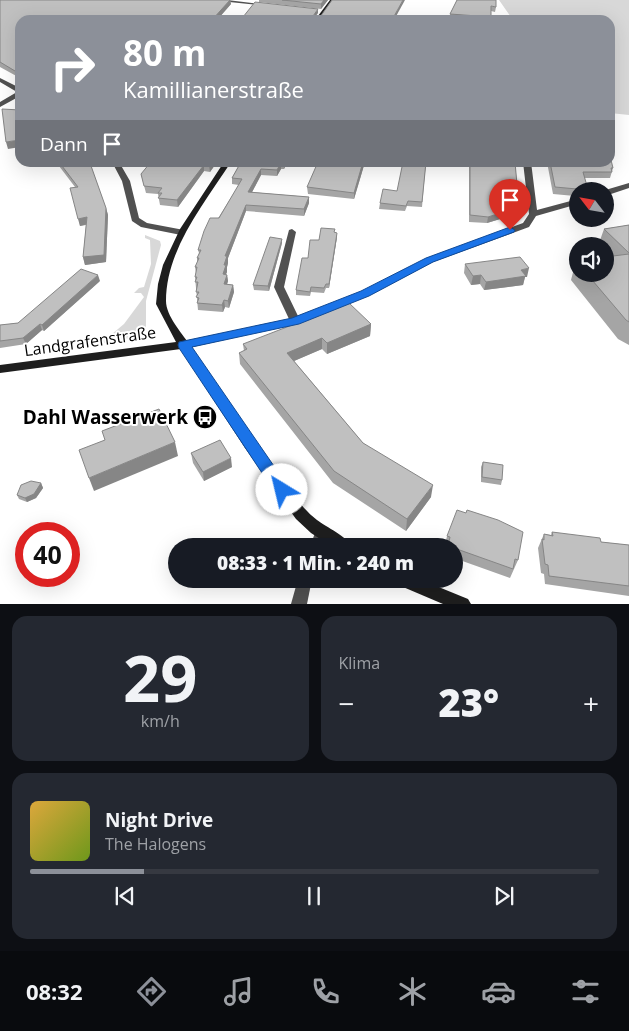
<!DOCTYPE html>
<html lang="de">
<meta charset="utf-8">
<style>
body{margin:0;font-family:"Open Sans",sans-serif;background:#242831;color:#f1f3f6;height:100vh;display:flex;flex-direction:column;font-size:19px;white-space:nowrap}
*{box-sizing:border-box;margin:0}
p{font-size:16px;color:#9ea1a6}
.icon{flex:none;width:28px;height:28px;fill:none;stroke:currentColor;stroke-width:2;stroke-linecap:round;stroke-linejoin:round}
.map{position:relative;height:604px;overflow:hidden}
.sheet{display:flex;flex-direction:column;gap:12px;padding:12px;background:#0d0f14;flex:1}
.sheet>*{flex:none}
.hud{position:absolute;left:15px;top:15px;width:600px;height:152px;border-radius:15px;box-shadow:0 5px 20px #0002;background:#8c9099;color:#fff;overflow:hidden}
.needle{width:32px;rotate:301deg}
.fabs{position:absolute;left:569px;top:182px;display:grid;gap:10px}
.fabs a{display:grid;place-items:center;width:45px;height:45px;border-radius:50%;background:#171b24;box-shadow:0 5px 20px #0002;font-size:25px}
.speed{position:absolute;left:15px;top:522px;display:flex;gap:10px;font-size:25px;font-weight:700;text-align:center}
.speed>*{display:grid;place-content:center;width:65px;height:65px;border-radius:50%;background:#171b24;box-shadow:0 5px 20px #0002;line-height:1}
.speed .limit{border:8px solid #d22;background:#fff;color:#111}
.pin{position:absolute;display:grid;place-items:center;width:42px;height:42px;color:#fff;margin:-51px -21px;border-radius:50% 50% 50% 0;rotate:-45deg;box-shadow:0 0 5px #0007}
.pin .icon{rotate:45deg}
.me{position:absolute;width:55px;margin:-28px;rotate:324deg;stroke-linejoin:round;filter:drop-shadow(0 0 4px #0008)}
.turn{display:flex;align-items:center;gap:18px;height:105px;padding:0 25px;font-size:22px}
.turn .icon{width:65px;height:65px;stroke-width:2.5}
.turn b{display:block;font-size:35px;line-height:42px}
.then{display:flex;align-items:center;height:48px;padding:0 25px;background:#0003;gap:10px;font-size:19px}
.big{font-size:38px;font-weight:800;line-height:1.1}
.sheet .widget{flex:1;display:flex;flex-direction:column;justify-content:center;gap:8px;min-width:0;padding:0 18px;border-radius:15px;background:#242831}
.sheet .dial{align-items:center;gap:0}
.dial b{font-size:65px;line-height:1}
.song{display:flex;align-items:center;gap:15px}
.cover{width:60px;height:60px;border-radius:8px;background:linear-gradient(135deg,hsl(40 70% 55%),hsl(80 70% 35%))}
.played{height:5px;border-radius:2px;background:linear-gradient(90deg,#8c9099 20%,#363941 20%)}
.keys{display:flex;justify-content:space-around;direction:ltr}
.heat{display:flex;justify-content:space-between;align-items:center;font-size:28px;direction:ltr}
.sheet .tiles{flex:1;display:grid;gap:12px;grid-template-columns:1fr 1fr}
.widget:last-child{grid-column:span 2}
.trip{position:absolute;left:168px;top:538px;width:295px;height:50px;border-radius:25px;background:#171b24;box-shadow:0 5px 20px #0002;font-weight:800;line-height:50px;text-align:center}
.menu{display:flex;height:80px;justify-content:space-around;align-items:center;background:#090b0e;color:#9ea1a6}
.menu .icon{width:35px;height:35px}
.menu .selected{color:#8c9099}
.menu b{font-size:22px;color:#f1f3f6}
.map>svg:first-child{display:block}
.green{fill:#d8d8d8}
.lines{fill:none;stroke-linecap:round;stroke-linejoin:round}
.street{fill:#515151;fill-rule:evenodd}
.secondary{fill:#1e1e1e;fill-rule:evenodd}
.wall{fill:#a5a5a5}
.shaded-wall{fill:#868686}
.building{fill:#c0c0c0;stroke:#868686}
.route{fill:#1a73e8;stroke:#114b97}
.labels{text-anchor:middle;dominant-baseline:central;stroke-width:4;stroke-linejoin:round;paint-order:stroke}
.street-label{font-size:16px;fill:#000;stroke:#fff}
.near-poi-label{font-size:19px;font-weight:bold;fill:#000;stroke:#fff;text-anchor:end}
</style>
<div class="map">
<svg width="629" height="604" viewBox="0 0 629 604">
<rect width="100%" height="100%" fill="#fff"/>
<g class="green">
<polygon points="499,0 629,0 629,115 610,113 610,20 513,20"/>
<polygon points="145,235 160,241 161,245 146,301 146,327 140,333 131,338 80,347 93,337 106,339 124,324 144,297 141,293 134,293 139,288 144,287 151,264 150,240 145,238"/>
</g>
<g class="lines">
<g class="street">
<polygon points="210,0 227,0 269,5 267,6"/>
<polygon points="0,78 20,88 20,96 0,107 0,102 17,92 0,82"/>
<polygon points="112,162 119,162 130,181 139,218 147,223 184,230 185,232 184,234 181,235 141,227 132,221 122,181"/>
<polygon points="523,162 531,162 537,210 578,199 578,204 536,216 529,227 433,262 368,296 299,323 184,349 180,348 179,345 180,342 184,341 289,319 274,287 289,230 292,229 296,232 284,287 298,316 362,292 427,258 523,223 529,214"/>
<polygon points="629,183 629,188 608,195 605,195 605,191 602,191"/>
<polygon points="322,527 327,528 329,533 324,546 310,546 317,528"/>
<polygon points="298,579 312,579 307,604 291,604"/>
</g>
<g class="secondary">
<polygon points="330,0 334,0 320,20 315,20"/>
<path d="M224,162H231C204,204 166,249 166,301C166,316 182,333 189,344C223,396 258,447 295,497C302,506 308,513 317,520C326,527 348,537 351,546H331L311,533L296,519L245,448L181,349L0,373V365L176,342L156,304L158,284L163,265L180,229Z"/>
<polygon points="394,579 419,579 468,599 471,604 443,604 396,584"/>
</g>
</g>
<g class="wall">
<polygon points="0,0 230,0 231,4 217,20 20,20 20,78 0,67"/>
<polygon points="259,0 328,0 321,9 259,2"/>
<polygon points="457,0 496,7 495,12 491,11 491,20 449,19 450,14"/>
<polygon points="56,162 89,162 106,208 108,215 106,262 85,265 83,257 86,225 80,226 75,187"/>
<polygon points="217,162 210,172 204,171 178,207 160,205 158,194 146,193 141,174 172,165"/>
<polygon points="241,162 287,162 284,169 281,169 277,176 261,175 252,192 309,197 309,203 304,216 246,211 228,258 228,263 227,267 227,272 226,274 227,275 228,281 227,284 233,285 234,292 229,308 225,307 223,312 198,310 195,277 196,273 195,267 197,263 197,258 199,253 198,250 239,185 232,184 232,178"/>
<polygon points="365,162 354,199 308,194 307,187"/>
<polygon points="426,162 422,207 407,206 405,211 379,209 380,203 397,191"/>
<polygon points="466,162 515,162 519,207 517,214 487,223 469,222 469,164 466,164"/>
<polygon points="547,162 610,162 613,168 610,178 585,178 578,191 578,195 575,196 553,194"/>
<polygon points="629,225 629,345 618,339 571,280 576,261 578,261 578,274 605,274 608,257 605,254 605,246 598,246 604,229"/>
<polygon points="335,232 337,237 329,288 326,288 324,293 311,292 310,296 296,295 296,290 319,240"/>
<polygon points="282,243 269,291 254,290 253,285"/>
<polygon points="465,264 527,277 525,277 523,285 484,290 480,284 471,285 464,273"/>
<polygon points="100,281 44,331 42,330 26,344 0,348 0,325 18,323"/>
<polygon points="371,324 370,336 327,354 322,349 294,361 363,443 431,497 406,531 333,483 240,364 239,353 244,351 243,344"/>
<polygon points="191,453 232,467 204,481 193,463"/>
<polygon points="483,462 502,480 501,485 481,482 481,467"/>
<polygon points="41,483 43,488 36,498 27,502 19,499 17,495"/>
<polygon points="552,532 601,542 629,545 629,596 545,584 544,574 541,573 538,548 544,534 551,535"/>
<polygon points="447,536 518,560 510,578 454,558 454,546 445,545"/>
</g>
<g class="shaded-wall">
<polygon points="230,0 231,4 217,20 212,20"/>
<polygon points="324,0 328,0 321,9 321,4"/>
<polygon points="403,0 405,0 394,20 392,20"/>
<polygon points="318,9 318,13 313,20 313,16"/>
<polygon points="20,140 20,147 8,149 6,142"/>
<polygon points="211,162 217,162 210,172 209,165"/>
<polygon points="284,162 287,162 284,169"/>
<polygon points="363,162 365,162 354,199 354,193"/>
<polygon points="281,163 281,169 277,176 277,170"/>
<polygon points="204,165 204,171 178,207 177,200"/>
<polygon points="261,169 261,175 249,198 248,192"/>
<polygon points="587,186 585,191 578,191 578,195 575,196 577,189"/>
<polygon points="309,197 309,203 304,216 304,209"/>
<polygon points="246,205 246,211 228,258 228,263 227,267 227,272 223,281 223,274 225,256"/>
<polygon points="519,207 517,214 487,223 488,217"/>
<polygon points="106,208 108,215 106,262 85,265 83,257"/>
<polygon points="87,217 88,224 80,226 78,219"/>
<polygon points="337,233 337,237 329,288 329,284"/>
<polygon points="282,239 282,243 269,291 268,286"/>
<polygon points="529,268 527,277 525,277 523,285 484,290 486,282 521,270"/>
<polygon points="98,275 100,281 44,331 42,325"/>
<polygon points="227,275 228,281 225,291 224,284"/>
<polygon points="481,275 480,284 471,285 473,276"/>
<polygon points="233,285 234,292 229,308 228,301"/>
<polygon points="224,300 225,307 223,312 222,305"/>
<polygon points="40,324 42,330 26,344 23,338"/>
<polygon points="371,324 370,336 327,354 327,343"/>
<polygon points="322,338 322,349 287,364 287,353"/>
<polygon points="175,442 178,456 94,491 89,478"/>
<polygon points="231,458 232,467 204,481 203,472"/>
<polygon points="41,483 43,488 36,498 27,502 25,498"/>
<polygon points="433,485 431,497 406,531 407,519"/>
</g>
<g class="building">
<polygon points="0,0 230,0 212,20 20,20 20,74 0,62"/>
<polygon points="282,0 324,0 321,4"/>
<polygon points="332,0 403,0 392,20 244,20 246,18 243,17 255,2 318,9 313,16 320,17"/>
<polygon points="457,0 496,0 496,7 491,6 491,17 450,14"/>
<polygon points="2,109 20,110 20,140 6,142"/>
<polygon points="610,156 613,168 611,168 612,172 583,172 587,186 577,189 555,187 550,162 610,162"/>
<polygon points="59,162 89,162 90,163 106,208 104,255 83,257 87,217 78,219 70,188 78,187"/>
<polygon points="175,162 211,162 209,165 204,165 177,200 158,198 162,193 158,193 162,188 144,186 141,174 150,163 172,165"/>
<polygon points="241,162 284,162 284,163 281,163 277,170 261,169 248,192 309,197 304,209 246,205 225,256 227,256 224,265 226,265 223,274 227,275 224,284 233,285 228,301 224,300 222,305 197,303 199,298 196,297 199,292 196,292 198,282 195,282 197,277 195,277 197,267 195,267 199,258 197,258 201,250 198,250 204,231 210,218 219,218 242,179 232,178"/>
<polygon points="318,162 363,162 354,193 307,187"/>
<polygon points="403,162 426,162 422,202 408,201 406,206 380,203 383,189 397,191"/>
<polygon points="470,162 515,162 519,207 488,217 470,215"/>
<polygon points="629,225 629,253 604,229"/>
<polygon points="321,228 335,229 334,232 337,233 329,284 326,284 324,288 311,287 310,292 296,290 302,258 308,258 310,240 319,240"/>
<polygon points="270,237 282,239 268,286 253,285"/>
<polygon points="629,254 629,322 626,320 587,274 605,274 605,257"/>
<polygon points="520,257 529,268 521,270 526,276 486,282 481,275 473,276 465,264"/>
<polygon points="81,269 98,275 42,325 40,324 23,338 0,341 0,325 18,323"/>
<polygon points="349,303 371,324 327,343 322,338 287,353 363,443 433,485 407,519 334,471 239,353 247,349 243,344"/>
<polygon points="159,409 175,442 89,478 79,450 105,440 102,431"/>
<polygon points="220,440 231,458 203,472 191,453"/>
<polygon points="483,462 503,465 502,480 482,477"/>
<polygon points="31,481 41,483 34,494 25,498 17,495 21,485"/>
<polygon points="457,510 466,513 467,510 498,520 523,532 518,560 515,559 513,569 454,548 454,546 448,546 450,537 447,536"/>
<polygon points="552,532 600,538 601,542 629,545 629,586 549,576 548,565 545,564 542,539 544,540 544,534 553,536"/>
</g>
<polygon class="route" points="510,227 515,230 514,232 433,262 369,296 299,324 192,347 287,485 289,490 287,494 282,496 276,494 179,348 178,345 179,342 292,318 361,291 426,258"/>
<defs>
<g id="bus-disc" transform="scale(1.25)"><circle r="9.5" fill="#000" stroke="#fff"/><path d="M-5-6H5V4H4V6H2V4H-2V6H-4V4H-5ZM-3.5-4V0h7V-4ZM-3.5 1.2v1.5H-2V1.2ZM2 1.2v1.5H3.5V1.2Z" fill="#fff"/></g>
</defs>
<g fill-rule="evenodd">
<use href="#bus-disc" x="205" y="417"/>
</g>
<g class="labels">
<g class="street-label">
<text transform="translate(90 341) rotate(-8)">Landgrafenstraße</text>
</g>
<g class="near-poi-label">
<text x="188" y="417">Dahl Wasserwerk</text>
</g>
</g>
</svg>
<div class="fabs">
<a><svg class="needle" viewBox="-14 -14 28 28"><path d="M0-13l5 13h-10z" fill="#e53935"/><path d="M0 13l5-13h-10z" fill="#9ea1a6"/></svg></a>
<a><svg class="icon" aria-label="sound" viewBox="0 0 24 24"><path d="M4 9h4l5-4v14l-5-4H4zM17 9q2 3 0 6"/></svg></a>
</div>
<div class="speed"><div class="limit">40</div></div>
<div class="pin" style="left:510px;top:230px;background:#d93025"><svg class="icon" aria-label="arrive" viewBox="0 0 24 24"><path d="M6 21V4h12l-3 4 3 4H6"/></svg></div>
<svg class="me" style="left:282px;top:490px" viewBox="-20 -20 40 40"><circle r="19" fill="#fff"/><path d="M0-13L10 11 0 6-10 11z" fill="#1a73e8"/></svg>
<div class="trip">08:33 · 1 Min. · 240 m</div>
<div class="hud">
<div class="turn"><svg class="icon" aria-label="right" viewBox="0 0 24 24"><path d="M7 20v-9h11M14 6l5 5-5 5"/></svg><div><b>80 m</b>Kamillianerstraße</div></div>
<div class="then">Dann<svg class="icon" aria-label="arrive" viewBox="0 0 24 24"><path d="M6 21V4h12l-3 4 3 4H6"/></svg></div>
</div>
</div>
<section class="sheet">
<div class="tiles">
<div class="widget dial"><b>29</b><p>km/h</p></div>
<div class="widget"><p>Klima</p>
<div class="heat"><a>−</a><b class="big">23°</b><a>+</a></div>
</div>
<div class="widget">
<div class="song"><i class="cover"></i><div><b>Night Drive</b><p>The Halogens</p></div></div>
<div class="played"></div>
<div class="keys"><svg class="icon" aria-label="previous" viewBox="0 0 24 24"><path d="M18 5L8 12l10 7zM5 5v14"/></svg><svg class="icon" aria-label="pause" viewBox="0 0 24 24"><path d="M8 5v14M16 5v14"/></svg><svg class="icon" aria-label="next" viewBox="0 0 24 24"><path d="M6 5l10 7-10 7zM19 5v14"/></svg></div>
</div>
</div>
</section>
<nav class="menu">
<b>08:32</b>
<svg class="icon selected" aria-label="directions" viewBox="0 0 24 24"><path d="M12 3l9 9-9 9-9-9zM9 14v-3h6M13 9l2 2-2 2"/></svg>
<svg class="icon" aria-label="music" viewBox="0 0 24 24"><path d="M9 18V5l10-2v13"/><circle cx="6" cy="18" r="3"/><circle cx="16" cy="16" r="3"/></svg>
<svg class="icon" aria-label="phone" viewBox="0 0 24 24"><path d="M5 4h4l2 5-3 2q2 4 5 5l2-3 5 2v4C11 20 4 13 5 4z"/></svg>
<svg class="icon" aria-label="climate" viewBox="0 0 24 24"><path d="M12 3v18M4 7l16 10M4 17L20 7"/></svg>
<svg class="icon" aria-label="car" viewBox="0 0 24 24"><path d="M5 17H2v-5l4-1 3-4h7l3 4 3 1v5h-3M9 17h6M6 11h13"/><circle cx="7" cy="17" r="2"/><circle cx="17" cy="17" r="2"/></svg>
<svg class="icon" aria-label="filters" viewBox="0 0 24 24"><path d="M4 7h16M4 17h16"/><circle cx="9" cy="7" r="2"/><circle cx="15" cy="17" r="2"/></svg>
</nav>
